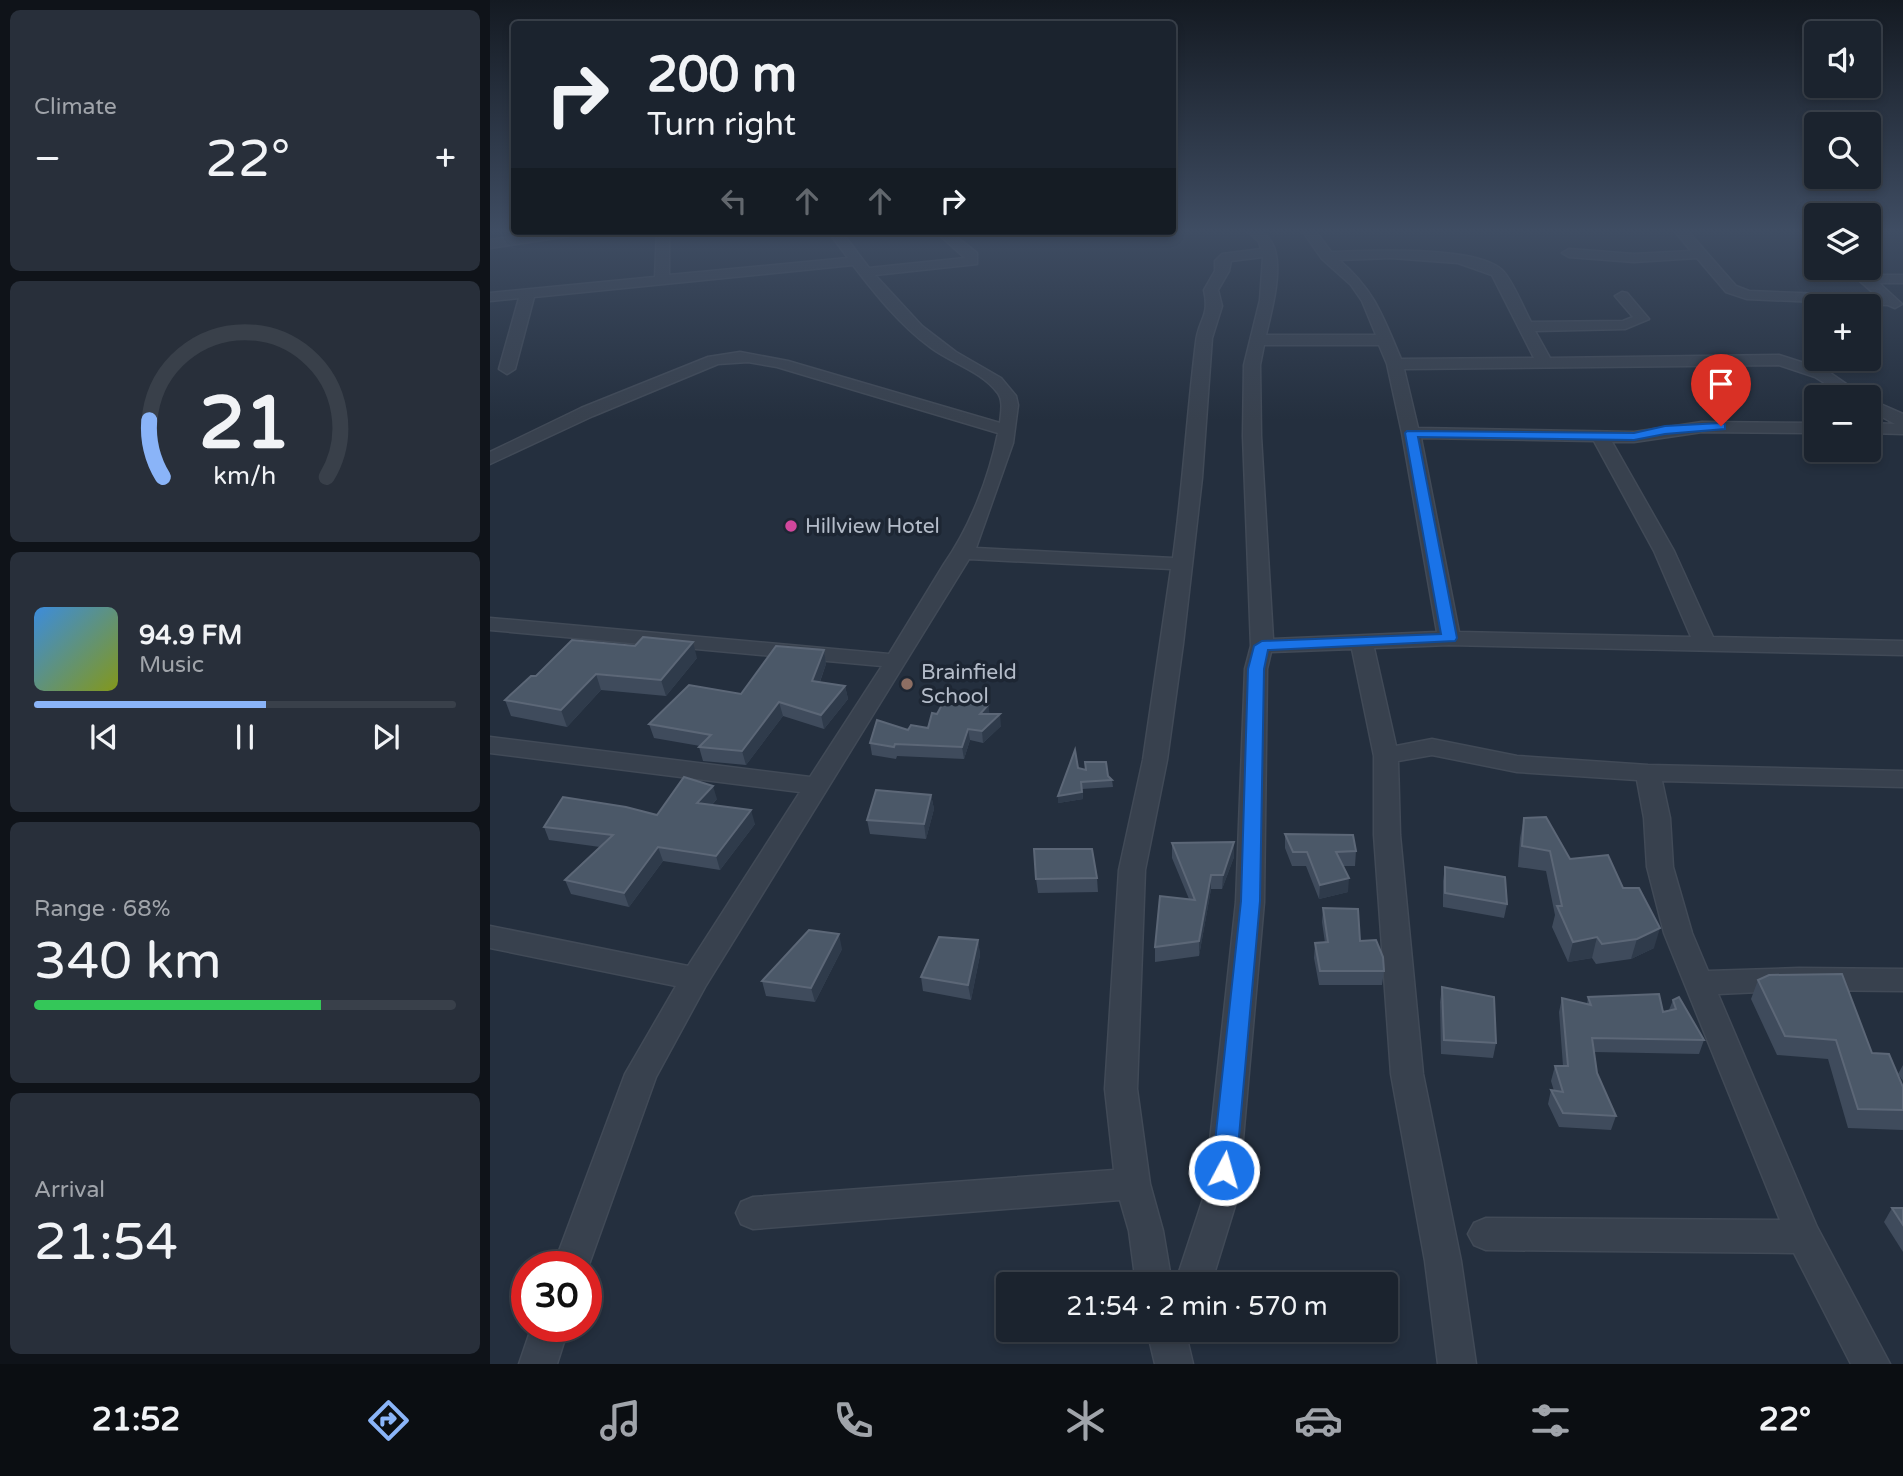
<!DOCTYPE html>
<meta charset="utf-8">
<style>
body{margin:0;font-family:"Varela Round",sans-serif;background:#282f3a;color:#f1f3f6;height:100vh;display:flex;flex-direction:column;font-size:26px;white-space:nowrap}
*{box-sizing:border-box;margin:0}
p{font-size:23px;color:#a0a4aa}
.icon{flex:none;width:38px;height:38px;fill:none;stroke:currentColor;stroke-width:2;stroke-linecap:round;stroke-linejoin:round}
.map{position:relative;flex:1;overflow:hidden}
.side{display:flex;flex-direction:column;gap:10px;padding:10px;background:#0f1319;width:490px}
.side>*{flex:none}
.hud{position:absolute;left:21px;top:21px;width:665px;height:214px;border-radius:7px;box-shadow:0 4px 10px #0003,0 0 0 2px #39404a;background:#1b232e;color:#f1f3f6;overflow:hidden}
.buttons{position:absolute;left:1314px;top:21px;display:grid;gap:14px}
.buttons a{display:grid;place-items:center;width:77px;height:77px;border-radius:7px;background:#1b232e;box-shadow:0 4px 10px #0003,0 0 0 2px #39404a;font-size:35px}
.speed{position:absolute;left:21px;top:1251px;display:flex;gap:14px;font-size:35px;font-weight:700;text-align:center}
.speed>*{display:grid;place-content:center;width:91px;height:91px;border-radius:50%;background:#1b232e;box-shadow:0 4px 10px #0003,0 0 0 2px #39404a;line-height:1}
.speed .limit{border:10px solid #d22;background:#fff;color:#111}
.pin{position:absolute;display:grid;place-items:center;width:60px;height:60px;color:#fff;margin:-72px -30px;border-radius:50% 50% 50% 0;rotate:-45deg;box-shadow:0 0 7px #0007}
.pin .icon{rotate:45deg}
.me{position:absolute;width:77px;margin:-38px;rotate:6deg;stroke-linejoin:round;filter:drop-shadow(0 0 5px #0008)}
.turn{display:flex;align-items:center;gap:24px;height:147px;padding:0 21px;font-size:32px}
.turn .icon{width:91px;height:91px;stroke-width:2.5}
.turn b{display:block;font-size:49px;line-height:60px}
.lanes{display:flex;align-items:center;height:66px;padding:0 21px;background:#0003;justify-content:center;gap:35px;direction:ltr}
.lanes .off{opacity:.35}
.big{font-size:52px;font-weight:600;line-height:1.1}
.side .card{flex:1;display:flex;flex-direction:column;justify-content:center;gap:10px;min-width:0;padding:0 24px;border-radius:10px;background:#282f3a}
.side .dial{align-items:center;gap:0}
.dial svg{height:182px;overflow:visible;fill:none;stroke:#39404a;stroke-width:7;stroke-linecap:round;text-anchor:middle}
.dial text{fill:#f1f3f6;stroke:none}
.song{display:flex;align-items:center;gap:21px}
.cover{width:84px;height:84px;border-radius:10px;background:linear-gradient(135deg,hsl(210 70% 55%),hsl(70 70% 35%))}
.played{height:7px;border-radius:4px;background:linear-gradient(90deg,#8ab4f8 55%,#39404a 55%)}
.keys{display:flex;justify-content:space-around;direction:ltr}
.heat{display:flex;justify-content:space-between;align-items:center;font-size:38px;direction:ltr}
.charge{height:10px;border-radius:5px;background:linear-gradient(90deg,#34c759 68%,#39404a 0)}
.trip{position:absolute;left:506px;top:1272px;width:402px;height:70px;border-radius:7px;background:#1b232e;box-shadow:0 4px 10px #0003,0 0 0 2px #39404a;font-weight:600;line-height:70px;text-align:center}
.dock{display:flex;height:112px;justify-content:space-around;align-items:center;background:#0b0e12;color:#a0a4aa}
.dock .icon{width:49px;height:49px}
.dock .selected{color:#8ab4f8}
.dock b{font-size:32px;color:#f1f3f6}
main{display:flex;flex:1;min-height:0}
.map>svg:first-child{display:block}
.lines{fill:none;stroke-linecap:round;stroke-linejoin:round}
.minor-casing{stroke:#414a57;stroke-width:3}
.minor{fill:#38414e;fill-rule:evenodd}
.wall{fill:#3f4b5c}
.shaded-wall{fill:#2f3b4b}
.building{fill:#4b5868;stroke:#5c6777;stroke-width:2}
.route{fill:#1a73e8;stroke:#114b97;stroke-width:2}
.hotel-dot{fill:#d1479c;stroke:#1d2633;stroke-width:2.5}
.education-dot{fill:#8d6e63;stroke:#1d2633;stroke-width:2.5}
.labels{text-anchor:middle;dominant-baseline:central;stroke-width:7;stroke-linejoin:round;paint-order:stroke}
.poi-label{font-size:21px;fill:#b4bcc9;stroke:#1d2633;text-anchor:start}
</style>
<main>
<section class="side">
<div class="card"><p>Climate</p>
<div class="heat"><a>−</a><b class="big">22°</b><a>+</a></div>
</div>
<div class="card dial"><svg viewBox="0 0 100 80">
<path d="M14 69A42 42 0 1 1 86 69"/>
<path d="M14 69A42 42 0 0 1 8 44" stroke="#8ab4f8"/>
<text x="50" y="56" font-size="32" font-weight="700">21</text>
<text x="50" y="72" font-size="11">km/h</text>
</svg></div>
<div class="card">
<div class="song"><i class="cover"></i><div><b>94.9 FM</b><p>Music</p></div></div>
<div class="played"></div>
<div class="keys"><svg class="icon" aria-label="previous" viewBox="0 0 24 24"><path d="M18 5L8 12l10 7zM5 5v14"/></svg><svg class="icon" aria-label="pause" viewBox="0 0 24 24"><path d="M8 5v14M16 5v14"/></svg><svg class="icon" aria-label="next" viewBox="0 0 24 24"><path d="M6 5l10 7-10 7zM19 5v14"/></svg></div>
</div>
<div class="card"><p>Range · 68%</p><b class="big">340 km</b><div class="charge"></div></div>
<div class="card"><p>Arrival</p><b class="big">21:54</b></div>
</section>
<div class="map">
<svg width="1413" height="1364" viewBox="0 0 1413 1364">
<rect width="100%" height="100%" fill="#242f3e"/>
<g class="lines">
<g class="minor-casing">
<g id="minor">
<path d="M755,229C806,229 783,303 776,335H886L872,301L861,285L832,259L811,229H824L841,252C877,251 985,245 1012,270C1022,279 1034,309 1041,322L1133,321L1143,317L1125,296L1132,292L1137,293L1159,319L1135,329L1045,331L1060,358L1289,355L1336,370L1375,397H1357L1325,377L1289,365L914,369L928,428L1144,432L1212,422L1326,423V433L1212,432L1144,442H1122L1184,551L1223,637L1413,641V655L959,645L884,648L906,746L942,739L1027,756L1158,765L1413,771V787L1172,781L1180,818L1183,867L1202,933L1218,971L1309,968L1413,969V991L1309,990L1228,994L1327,1227L1400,1364H1361L1304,1253L996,1250L984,1245L978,1234L984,1223L996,1218L1290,1220L1174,933L1157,867L1154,818L1147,780L1027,772L942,755L908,761L910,835L933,1074L971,1261L986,1364H948L935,1261L901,1074L884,835V756L862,649L781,652L777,669L774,902L748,1196L721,1284H685L714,1196L746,902L755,669L761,646L753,436L754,365L770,300L773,257L741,261L739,271L728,290L732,306L722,338L712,478L693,644L677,760L655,870L647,1089L660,1184L673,1231L682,1284H646L639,1231L630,1200L263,1229L251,1224L246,1213L251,1202L263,1197L624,1170L615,1089L629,870L653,760L681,569L479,559L215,987L166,1077L96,1273V1267H63L135,1074L186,986L0,948V926L198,966L310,792L0,753V737L320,777L392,666L0,630V618L399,654L454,564C480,527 499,478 508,433L287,367L258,362L228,364L103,416L0,464V452L91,408L218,357L250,352L298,361L510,423C511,413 514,400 507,392C491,371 461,363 440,347C410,325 386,295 363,265L44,297L25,369L17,374L9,369L29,298L0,301V293L165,277L167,231H179V275L358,258L338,231H351L379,268L475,258L445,231H459L487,253V264L385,275L432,326L466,352L511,378L526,396L528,405L523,443L486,548L683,558C693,486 697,414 706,342C709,318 720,317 714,290L725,271V261L732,254L771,249L769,242ZM901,258L968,263L1002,275L1044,358L911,359C893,317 885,291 849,260ZM774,345H889L897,364L912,433L947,632L783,639L771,436L770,365ZM931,438L1104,441L1164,551L1201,637L969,632Z"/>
<polygon points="1183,229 1196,229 1246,286 1259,291 1387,296 1355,268 1370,268 1379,275 1413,275 1413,283 1389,283 1412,304 1405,308 1398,305 1257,299 1236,292 1207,258 1144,262 1079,257 1072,253 1079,249 1144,254 1201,251"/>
<polygon points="1314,229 1326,229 1326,239 1321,238"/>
<polygon points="61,231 92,231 86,235 0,248 0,240"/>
<polygon points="1379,399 1413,414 1413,434 1379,433 1379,423 1405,424 1379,410"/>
<polygon points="42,1326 79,1326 67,1364 29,1364"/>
<polygon points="657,1330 695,1330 703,1364 665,1364"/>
</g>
</g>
<use href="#minor" class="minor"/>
</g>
<g class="wall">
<polygon points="334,650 336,664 330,682 355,686 358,699 334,729 293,716 256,765 213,761 209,747 210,746 164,738 159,724 251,694"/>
<polygon points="207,658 176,696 111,690 77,727 21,716 15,700 46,676"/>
<polygon points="498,705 499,714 511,726 493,743 480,740 474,759 407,756 406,759 382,755 380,743 438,728 447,714"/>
<polygon points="588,768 618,776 622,780 623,787 592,789 593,799 568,803 568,796"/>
<polygon points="441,795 444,809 436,839 380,834 377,820"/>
<polygon points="227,799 222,805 265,824 230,870 173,861 139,907 81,894 75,880 110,847 59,840 54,827 167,815"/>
<polygon points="1034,818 1080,859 1133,888 1164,948 1141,959 1106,964 1102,958 1078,962 1062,927 1065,915 1056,871 1028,867 1030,838"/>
<polygon points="795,834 866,851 865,866 853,866 858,892 829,899 816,866 802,866 795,848"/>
<polygon points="744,842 744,857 732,889 721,889 709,956 665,962 665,947 699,899 682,858 682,843"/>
<polygon points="955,867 1017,904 1014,918 953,907 953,881"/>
<polygon points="607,878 608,892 548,893 546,879"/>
<polygon points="833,908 870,941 894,971 892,985 829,985 824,958 825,943 835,943 832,922"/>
<polygon points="488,940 490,955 481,1000 433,991 431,977"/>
<polygon points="352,949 325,1002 276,996 272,981"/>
<polygon points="1268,980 1382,1053 1413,1087 1413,1130 1358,1128 1338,1059 1287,1055 1261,999"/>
<polygon points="952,987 1006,1043 1003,1058 951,1054 950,1002"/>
<polygon points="1098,997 1173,1012 1179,1010 1183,1000 1214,1040 1209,1054 1104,1052 1107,1073 1126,1116 1121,1130 1069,1127 1058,1104 1061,1090 1064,1091 1061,1081 1065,1066 1073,1066 1069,1012 1072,998 1097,1004"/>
<polygon points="1413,1065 1413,1081 1408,1074"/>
<polygon points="1402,1208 1413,1208 1413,1252 1394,1222"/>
</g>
<g class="shaded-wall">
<polygon points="203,642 207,658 176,696 171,680"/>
<polygon points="334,650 336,664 325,695 322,681"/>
<polygon points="106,674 111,690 77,727 71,710"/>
<polygon points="355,686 358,699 334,729 331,715"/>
<polygon points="289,702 293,716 256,765 252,751"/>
<polygon points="498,705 500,716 490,714"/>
<polygon points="510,714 511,726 493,743 492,731"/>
<polygon points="478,729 480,740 474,759 472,747"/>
<polygon points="223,786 227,799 211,816 207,803"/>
<polygon points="592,792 593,799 568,803 568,796"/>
<polygon points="441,795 444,809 436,839 434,824"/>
<polygon points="261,810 265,824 230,870 226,856"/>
<polygon points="744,842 744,857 732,889 733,875"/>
<polygon points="168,847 173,861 139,907 134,893"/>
<polygon points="721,875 721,889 709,956 709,941"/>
<polygon points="859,878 858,892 829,899 830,885"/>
<polygon points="1170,928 1164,948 1141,959 1147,939"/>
<polygon points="349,934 352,949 325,1002 321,988"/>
<polygon points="1107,937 1102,958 1078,962 1083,942"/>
<polygon points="488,940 490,955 481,1000 478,985"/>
</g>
<g class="building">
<polygon points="153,637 203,642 171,680 106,674 71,710 15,700 41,676 46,676 82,640 145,646"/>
<polygon points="286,646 334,650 322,681 355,686 331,715 289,702 252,751 209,747 221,735 159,724 199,685 251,694"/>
<polygon points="454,701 498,705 490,714 510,714 492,731 478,729 472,747 405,744 404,747 380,743 387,720 418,730 421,725 438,728 442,713 447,714"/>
<polygon points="585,750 588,768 596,770 595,762 616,762 618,776 622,780 591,782 592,792 568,796"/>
<polygon points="194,777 223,786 207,803 261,810 226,856 168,847 134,893 75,880 123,835 54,827 73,797 136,807 167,815"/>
<polygon points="386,790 441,795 434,824 377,820"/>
<polygon points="1056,817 1080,859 1118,855 1133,888 1149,888 1170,928 1147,939 1112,944 1107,937 1083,942 1067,906 1072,906 1060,851 1032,846 1034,818"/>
<polygon points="795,834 863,835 866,851 846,852 859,878 830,885 817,852 803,852"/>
<polygon points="744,842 733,875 721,875 709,941 665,947 670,896 705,900 682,843"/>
<polygon points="544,849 602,849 607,878 546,879"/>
<polygon points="955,867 1015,877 1017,904 955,893"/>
<polygon points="833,908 868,909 870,941 886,940 893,957 894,971 830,971 825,943 838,942"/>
<polygon points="319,930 349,934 321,988 272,981"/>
<polygon points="449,937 488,940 478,985 431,977"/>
<polygon points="1352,974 1382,1053 1399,1054 1413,1087 1413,1110 1368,1109 1346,1040 1295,1036 1268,980 1279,975"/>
<polygon points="952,987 1004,997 1006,1043 954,1040"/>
<polygon points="1169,994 1173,1012 1186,1009 1183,1000 1189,997 1214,1040 1102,1038 1107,1073 1126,1116 1073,1113 1061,1090 1073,1092 1065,1066 1078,1066 1072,998 1101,1005 1098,997"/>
<polygon points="1402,1208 1413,1208 1413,1225"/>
</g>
<linearGradient id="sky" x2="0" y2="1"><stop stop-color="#141a22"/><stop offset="0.55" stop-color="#3f4d63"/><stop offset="1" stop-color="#3f4d63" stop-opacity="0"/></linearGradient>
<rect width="1413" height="420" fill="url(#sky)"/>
<polygon class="route" points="1231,423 1235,424 1235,429 1175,434 1144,440 928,437 967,638 965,641 778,650 774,669 770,901 746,1170 742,1177 734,1180 726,1177 722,1170 751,901 758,669 764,646 772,641 951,634 915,433 917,431 1144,433 1175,426"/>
<circle class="hotel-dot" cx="301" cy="526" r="7"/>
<circle class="education-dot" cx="417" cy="684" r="7"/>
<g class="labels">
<g class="poi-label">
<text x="315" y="526">Hillview Hotel</text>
<text x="431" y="672">Brainfield<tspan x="431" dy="24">School</tspan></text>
</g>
</g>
</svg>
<div class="buttons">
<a><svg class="icon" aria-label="sound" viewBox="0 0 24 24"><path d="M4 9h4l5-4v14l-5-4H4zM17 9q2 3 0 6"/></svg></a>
<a><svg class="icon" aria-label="search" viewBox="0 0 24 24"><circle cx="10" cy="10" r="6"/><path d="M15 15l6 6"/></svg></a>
<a><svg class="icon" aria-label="layers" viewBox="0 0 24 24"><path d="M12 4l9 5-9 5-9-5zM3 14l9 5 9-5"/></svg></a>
<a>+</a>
<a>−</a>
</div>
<div class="speed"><div class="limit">30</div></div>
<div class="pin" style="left:1231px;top:426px;background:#d93025"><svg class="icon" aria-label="arrive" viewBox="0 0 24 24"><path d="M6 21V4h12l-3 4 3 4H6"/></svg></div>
<svg class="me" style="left:734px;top:1170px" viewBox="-20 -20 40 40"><circle r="17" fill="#1a73e8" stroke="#fff" stroke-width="3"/><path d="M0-11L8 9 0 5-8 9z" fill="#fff"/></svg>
<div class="trip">21:54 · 2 min · 570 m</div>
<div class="hud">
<div class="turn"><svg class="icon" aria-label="right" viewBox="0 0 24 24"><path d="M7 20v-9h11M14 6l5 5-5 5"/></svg><div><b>200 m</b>Turn right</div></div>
<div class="lanes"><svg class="icon off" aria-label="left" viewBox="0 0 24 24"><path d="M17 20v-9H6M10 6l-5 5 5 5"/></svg><svg class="icon off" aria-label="ahead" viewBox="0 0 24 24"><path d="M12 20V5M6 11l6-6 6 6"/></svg><svg class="icon off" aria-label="ahead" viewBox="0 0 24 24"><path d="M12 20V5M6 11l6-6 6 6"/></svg><svg class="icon" aria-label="right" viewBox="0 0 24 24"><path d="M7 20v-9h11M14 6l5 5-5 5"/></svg></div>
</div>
</div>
</main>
<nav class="dock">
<b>21:52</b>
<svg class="icon selected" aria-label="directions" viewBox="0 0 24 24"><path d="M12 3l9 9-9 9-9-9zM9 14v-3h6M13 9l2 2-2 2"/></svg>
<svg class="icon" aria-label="music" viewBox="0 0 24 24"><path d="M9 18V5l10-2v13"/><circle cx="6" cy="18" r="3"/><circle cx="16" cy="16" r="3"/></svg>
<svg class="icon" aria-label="phone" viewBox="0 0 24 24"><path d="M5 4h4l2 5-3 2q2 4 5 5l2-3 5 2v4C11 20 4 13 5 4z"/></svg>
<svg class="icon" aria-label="climate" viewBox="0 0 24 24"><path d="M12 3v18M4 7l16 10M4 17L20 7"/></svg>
<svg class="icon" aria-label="car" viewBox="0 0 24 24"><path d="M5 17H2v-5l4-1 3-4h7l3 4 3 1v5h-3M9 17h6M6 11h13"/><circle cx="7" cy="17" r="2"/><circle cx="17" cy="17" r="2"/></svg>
<svg class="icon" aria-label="filters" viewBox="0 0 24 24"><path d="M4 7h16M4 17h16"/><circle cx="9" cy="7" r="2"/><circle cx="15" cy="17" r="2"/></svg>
<b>22°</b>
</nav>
